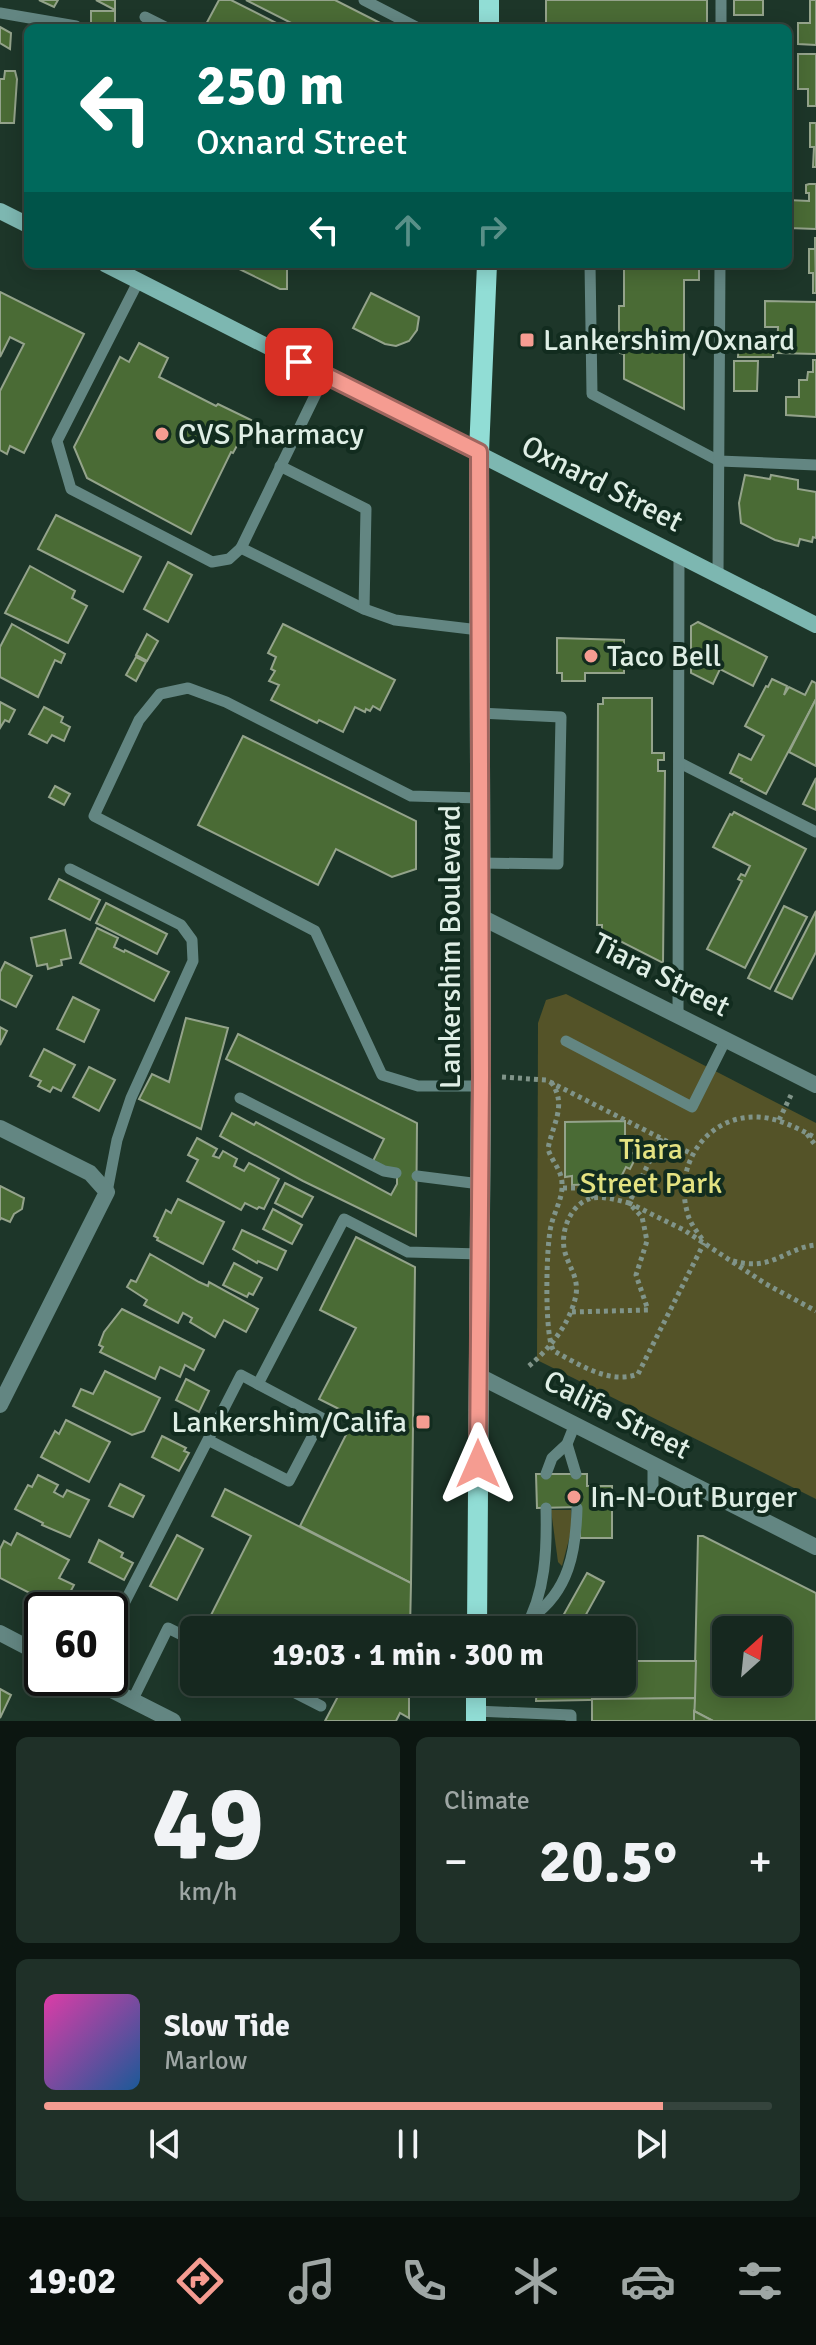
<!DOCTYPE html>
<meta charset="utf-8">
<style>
body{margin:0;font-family:Signika,sans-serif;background:#1f3028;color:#f1f3f6;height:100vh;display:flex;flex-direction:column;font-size:30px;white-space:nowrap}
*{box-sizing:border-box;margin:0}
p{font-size:26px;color:#9ea6a4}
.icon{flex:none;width:44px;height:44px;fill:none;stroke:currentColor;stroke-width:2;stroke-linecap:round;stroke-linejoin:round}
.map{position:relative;height:1721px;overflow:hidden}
.details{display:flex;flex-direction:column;gap:16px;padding:16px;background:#0c1611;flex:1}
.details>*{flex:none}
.top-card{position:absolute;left:24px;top:24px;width:768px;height:244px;border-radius:12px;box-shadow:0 4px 20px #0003,0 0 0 2px #35443d;background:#00695c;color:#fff;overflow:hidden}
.needle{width:52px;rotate:27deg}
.tools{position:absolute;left:712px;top:1616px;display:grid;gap:16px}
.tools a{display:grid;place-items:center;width:80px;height:80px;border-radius:12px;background:#16281f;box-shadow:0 4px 20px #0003,0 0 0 2px #35443d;font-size:40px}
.speed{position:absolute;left:24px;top:1592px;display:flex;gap:16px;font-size:40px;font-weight:700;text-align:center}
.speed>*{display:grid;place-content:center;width:104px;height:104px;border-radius:50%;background:#16281f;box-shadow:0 4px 20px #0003,0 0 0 2px #35443d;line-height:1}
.speed .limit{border:4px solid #111;border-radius:12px;background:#fff;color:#111}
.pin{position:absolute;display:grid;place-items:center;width:68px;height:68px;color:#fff;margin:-34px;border-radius:16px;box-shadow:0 4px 12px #0006}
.me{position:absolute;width:88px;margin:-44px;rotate:0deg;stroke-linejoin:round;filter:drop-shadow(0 0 6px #0008)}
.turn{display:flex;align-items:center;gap:28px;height:168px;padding:0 40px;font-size:36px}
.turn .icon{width:104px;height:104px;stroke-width:2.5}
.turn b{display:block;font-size:56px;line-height:68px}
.lanes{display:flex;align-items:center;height:76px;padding:0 40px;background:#0003;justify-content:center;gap:40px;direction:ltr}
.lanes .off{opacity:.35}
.big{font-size:60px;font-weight:700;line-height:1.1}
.details .card{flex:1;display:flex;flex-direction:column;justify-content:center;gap:12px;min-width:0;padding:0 28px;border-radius:12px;background:#1f3028}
.details .dial{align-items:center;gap:0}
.dial b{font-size:104px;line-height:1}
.song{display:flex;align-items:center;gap:24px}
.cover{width:96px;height:96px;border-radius:12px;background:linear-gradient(135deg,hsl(320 70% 55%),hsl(210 70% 35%))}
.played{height:8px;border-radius:4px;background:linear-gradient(90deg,#f59c91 85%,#35443d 85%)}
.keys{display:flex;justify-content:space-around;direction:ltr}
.heat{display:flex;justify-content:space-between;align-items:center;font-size:44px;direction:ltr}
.details .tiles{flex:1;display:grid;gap:16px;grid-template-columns:1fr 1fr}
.card:last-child{grid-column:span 2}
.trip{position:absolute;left:180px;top:1616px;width:456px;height:80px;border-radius:12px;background:#16281f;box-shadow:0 4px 20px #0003,0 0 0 2px #35443d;font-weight:700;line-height:80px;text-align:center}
.dock{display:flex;height:128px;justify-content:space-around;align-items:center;background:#09100c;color:#9ea6a4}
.dock .icon{width:56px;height:56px}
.dock .current{color:#f59c91}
.dock b{font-size:36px;color:#f1f3f6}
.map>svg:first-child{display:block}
.green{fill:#545328}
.building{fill:#4a6b35;stroke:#94a38b;stroke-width:2;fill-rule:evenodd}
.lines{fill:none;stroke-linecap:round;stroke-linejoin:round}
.path{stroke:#809489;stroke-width:5;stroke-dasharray:4 4;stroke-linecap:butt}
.lane{stroke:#638682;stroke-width:11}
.street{stroke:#638682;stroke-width:16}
.secondary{stroke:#7db7b1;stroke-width:16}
.primary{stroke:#91ddd5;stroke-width:20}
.tree{fill:#8a9559}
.route-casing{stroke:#9f655e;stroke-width:20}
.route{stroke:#f59c91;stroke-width:14}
.poi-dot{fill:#f59c91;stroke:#122c1f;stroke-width:3}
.labels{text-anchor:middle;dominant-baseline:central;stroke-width:8;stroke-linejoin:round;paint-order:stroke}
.poi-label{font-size:30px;fill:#dfeee5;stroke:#122c1f;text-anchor:start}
.street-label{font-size:30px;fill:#dfeee5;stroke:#122c1f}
.park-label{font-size:30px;fill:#e4e281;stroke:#122c1f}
</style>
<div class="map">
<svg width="816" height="1721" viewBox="0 0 816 1721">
<rect width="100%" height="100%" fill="#1d3629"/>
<g class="green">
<polygon points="566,994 816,1123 816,1499 537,1360 538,1023 546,1000"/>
<polygon points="551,1510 571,1510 572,1528 562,1566 558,1562"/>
</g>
<g class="building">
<polygon points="39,0 58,0 54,7"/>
<polygon points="96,0 115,0 115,10"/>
<polygon points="219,0 231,0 286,28 204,28"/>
<polygon points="246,0 335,0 390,28 301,28"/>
<polygon points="546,0 707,0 707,27 546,28"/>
<rect x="734" y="0" width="29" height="15"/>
<polygon points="810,0 816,0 816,45 798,44 798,23 810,23"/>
<rect x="91" y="11" width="24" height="17"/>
<polygon points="0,27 11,33 10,49 0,43"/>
<polygon points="798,54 816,54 816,106 808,106 808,89 798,89"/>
<polygon points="5,71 15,71 17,79 14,123 0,123 0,79 4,79"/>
<polygon points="810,123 816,123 816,167 813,167 814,147 810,147"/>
<polygon points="809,184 816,184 816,229 789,228 788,234 788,200 809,201 809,193 806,193 806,185"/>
<polygon points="815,237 816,293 813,293 813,273 809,273 809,249 815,249"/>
<polygon points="229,264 287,264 287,289 280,289"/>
<polygon points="624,264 699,264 699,280 684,280 684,409 624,379 624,354 620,353 619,328 619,306 624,306"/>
<polygon points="0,292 84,334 24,453 10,446 7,454 0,450 0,391 24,344 10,337 0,357"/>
<polygon points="371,293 419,317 417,330 409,341 396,346 385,344 353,328"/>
<polygon points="765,301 816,302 816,354 777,353 778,327 765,327"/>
<polygon points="739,339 764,339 764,350 773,350 773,357 738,357"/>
<polygon points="139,343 168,358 159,377 216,406 218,404 251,420 233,453 231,452 191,534 87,478 74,447 120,357 129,362"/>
<polygon points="813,360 816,360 816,417 786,415 786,397 799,397 799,380 807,380 808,372 813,372"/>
<polygon points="734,361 758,361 757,391 734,391"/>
<polygon points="745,475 770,479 771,475 798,480 798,489 816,492 816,538 813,537 812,542 800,539 798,546 775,540 741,523 739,503"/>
<polygon points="56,515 141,557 123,592 38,549"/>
<polygon points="168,562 192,575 168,622 144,609"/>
<polygon points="30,566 75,591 72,598 87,606 68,643 5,613"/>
<polygon points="698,622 767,657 753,686 720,669 713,684 691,673 691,626"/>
<polygon points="12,624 65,654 61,663 55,660 38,697 0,677 0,647"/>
<polygon points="283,624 395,680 380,710 373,706 370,711 366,709 365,712 355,707 343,732 319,720 317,723 271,700 279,685 269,681 275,671 271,669 276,657 268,653"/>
<polygon points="147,634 158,641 147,661 136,655"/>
<polygon points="557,638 624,640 624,673 585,673 585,681 562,681 562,673 557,673"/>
<polygon points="136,657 146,662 136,681 126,675"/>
<polygon points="772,679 787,686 784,695 789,687 805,695 812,681 816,683 816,699 766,794 741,781 742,779 730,773 739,754 751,760 764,736 745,726 766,686 768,687"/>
<polygon points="603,698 652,698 652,753 664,753 664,760 658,760 658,771 665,771 663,963 602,932 602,925 597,925 598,704 603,704"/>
<polygon points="816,699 816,766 789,752"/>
<polygon points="0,702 15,710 9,722 5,720 0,728"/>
<polygon points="44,707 63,717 61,722 70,727 64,741 52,735 47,743 29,734"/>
<polygon points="243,736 416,821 416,869 392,877 336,849 318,885 198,825"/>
<polygon points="816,778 816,810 803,804"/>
<polygon points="55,786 70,794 64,805 49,797"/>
<polygon points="734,812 806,849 745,968 707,949 742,881 738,879 741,874 745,876 750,866 713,847 730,814 732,815"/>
<polygon points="59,879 100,900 90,920 49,899"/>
<polygon points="106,903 167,934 157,954 96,923"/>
<polygon points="784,906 807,917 770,989 748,978"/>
<polygon points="816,911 816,952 792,999 775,991"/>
<polygon points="97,928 118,938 114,947 124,952 125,950 169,972 154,1001 80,963"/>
<polygon points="65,930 71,958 61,960 62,965 48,969 47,964 37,966 31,938"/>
<polygon points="5,962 32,976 16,1007 0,999 0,972"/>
<polygon points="73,997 99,1010 84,1042 57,1029"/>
<polygon points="186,1018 228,1028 201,1129 139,1099 152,1074 169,1082"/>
<polygon points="0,1027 7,1031 0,1045"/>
<polygon points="238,1034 417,1123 416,1236 303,1181 220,1136 232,1113 254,1125 256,1122 391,1195 397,1184 397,1174 373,1161 384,1139 226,1059"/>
<polygon points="44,1049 75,1065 61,1091 53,1087 50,1092 38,1086 41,1081 30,1076"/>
<polygon points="89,1067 115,1080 99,1111 73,1097"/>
<polygon points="625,1121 625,1150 637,1155 630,1169 626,1167 613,1193 598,1184 572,1185 572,1176 565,1177 565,1122"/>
<polygon points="197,1138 217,1149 213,1156 219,1158 223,1151 237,1159 234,1166 244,1171 249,1163 279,1179 264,1209 259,1207 257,1209 245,1203 241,1210 187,1181 198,1160 188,1155"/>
<polygon points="285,1183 313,1197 302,1217 275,1203"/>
<polygon points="0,1186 24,1198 22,1209 14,1214 10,1222 1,1218 0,1220"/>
<polygon points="178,1199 224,1222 203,1264 157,1240 158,1238 154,1236 166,1210 171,1213"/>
<polygon points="273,1209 302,1225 292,1244 263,1229"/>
<polygon points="242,1230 286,1251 277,1270 258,1261 257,1263 233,1249"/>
<polygon points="356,1237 415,1267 411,1583 300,1526 355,1417 319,1399 356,1328 320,1310"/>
<polygon points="150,1254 199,1282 208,1286 209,1282 258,1309 246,1332 224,1320 215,1337 190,1322 192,1318 183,1313 178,1323 144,1305 147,1300 127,1287 131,1280 136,1282"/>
<polygon points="234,1263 262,1278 253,1295 249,1293 247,1297 223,1285"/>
<polygon points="122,1309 204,1350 194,1370 185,1365 180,1377 160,1367 155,1379 100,1352 103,1347 99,1345 104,1332"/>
<polygon points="105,1371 160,1398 144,1431 132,1435 73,1406 81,1389 93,1394"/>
<polygon points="186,1379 209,1391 199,1412 176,1400"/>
<polygon points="66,1420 110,1442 89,1482 41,1457 55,1431 59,1434"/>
<polygon points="162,1436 186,1448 184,1451 189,1453 179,1471 152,1457"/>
<polygon points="536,1474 587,1474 587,1486 612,1486 612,1538 580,1538 580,1507 537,1508"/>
<polygon points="38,1475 58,1485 54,1492 63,1497 67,1490 89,1500 70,1537 42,1525 43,1523 15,1509 28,1485 32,1487"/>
<polygon points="120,1484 144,1496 133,1517 109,1506"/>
<polygon points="225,1489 411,1583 410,1630 236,1630 210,1617 251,1536 212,1516"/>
<polygon points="17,1533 69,1560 59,1578 74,1585 61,1609 0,1578 0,1549 4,1541 11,1545"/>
<polygon points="177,1535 203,1549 177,1600 150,1586"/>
<path d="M698,1536H703L816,1593V1721H713L694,1711ZM726,1630H778V1682H726Z"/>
<polygon points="99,1540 123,1553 121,1557 133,1563 124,1580 89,1562"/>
<polygon points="587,1573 604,1582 578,1629 571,1629 559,1623"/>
<polygon points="622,1661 696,1661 695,1698 536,1701 537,1682 622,1682"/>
<polygon points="338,1682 409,1682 409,1718 400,1713 396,1721 325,1721 344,1685"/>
<polygon points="0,1689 11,1695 0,1718"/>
<polygon points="695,1698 694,1721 592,1721 592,1699"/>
<polygon points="694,1711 713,1721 694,1721"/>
</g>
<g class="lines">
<g class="path">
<polyline points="502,1077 546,1080 692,1154"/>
<path d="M551,1082C568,1105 552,1125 548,1149C552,1162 562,1170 562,1184C563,1198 554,1212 551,1226C546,1245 544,1339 554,1351C578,1364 610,1385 638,1374L704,1243"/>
<polyline points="779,1120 791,1095"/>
<polyline points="807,1134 816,1146"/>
<polyline points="661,1138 629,1203 684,1230 766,1284 816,1311"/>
<polyline points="563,1188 586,1188 594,1198"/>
<path d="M702,1239C696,1230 689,1222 687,1211C674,1164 707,1115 758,1117C779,1118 797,1128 816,1138"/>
<path d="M733,1261C772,1272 785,1248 816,1245"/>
<path d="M529,1366C550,1348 570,1324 576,1295C579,1276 567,1265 564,1248C561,1228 572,1203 592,1198C604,1196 618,1200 629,1203L642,1217L644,1226L647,1241L636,1275L648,1310L571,1312"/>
</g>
<g class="lane">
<polyline points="364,0 418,28"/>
<polyline points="0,13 76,26"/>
<polyline points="145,17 167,28"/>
<polyline points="721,28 721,0"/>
<polyline points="590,264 592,394 719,461 816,465"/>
<polyline points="139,280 57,441 71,489 212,562 229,559 241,548"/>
<polyline points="325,375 241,548 364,609 395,620 479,630"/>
<polyline points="280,466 366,509 364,609"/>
<polyline points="718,575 720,264"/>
<polyline points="479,713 561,717 558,864 480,863"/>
<polyline points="680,763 816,832"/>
<polyline points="480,798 411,796 226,702 188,688 160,694 139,720 94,816 315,931 382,1075 418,1086 481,1086"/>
<polyline points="70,869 181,925 192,940 193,961 131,1098 117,1140 107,1192"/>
<polyline points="678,1014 679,554"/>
<polyline points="566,1041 692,1107 726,1039"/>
<polyline points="240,1098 384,1171 396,1173"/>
<polyline points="417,1176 480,1184"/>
<polyline points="258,1384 344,1219 408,1252 480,1254"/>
<polyline points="567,1444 576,1474"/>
<polyline points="546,1474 552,1458 567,1444 575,1424"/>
<polyline points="653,1497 653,1464"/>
<path d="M532,1617C569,1591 576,1551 577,1508"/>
<path d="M524,1630C546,1593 547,1549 546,1508"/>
<polyline points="110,1631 241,1375 322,1418 289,1481 208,1440"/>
<polyline points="274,1682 321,1706"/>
<polyline points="132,1701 168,1628 194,1641"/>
<polyline points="476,1711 571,1715 571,1721"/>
</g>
<g class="street">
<polyline points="481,917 816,1085"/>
<polyline points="0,1128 90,1173 107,1192 0,1405"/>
<polyline points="479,1376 816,1547"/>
<polyline points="0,1633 42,1655"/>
<polyline points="88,1678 173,1721"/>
</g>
<g class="secondary">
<polyline points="0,211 28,225"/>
<polyline points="105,264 816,625"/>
</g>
<g class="primary">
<polyline points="489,28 489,0"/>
<polyline points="477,1630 481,1076 479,452 487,264"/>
<polyline points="476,1721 476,1682"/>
</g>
</g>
<circle class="tree" cx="353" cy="438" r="10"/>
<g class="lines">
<g class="route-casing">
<polyline id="route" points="299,362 479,452 481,1076 478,1464"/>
</g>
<use href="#route" class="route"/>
</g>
<g class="poi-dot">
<rect x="519" y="332" width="16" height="16" rx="4"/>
<circle cx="162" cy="434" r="8"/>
<circle cx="591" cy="656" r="8"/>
<rect x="415" y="1414" width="16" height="16" rx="4"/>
<circle cx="574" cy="1497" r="8"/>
</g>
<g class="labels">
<g class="poi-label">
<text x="543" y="340">Lankershim/Oxnard</text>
<text x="178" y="434">CVS Pharmacy</text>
<text x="607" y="656">Taco Bell</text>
<text x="407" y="1422" text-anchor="end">Lankershim/Califa</text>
<text x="590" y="1497">In-N-Out Burger</text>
</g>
<g class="street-label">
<text transform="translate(602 484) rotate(27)">Oxnard Street</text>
<text transform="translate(450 947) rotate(-90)">Lankershim Boulevard</text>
<text transform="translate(661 975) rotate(27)">Tiara Street</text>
<text transform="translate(617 1415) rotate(27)">Califa Street</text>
</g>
<g class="park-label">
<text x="651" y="1149">Tiara<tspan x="651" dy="34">Street Park</tspan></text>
</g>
</g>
</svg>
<div class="tools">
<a><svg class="needle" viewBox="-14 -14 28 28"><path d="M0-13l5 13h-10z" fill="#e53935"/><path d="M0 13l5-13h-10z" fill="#9ea6a4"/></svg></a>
</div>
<div class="speed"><div class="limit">60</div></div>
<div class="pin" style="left:299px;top:362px;background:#d93025"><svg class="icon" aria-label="arrive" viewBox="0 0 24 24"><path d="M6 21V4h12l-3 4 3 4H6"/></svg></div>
<svg class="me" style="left:478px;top:1464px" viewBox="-20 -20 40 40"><path d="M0-17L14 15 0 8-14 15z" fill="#f59c91" stroke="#fff" stroke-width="4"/></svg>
<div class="trip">19:03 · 1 min · 300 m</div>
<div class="top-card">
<div class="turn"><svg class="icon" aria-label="left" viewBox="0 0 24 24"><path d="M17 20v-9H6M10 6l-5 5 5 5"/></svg><div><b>250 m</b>Oxnard Street</div></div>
<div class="lanes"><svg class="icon" aria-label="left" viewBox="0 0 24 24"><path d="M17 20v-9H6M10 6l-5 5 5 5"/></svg><svg class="icon off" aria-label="ahead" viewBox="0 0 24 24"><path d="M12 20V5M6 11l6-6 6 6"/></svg><svg class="icon off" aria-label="right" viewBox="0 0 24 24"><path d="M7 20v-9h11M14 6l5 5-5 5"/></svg></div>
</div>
</div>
<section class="details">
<div class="tiles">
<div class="card dial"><b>49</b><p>km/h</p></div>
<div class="card"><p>Climate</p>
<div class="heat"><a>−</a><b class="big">20.5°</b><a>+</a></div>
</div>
<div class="card">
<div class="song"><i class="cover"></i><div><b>Slow Tide</b><p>Marlow</p></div></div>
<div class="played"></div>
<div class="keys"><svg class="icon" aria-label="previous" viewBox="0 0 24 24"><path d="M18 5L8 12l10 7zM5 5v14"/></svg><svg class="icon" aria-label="pause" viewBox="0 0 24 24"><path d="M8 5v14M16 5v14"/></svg><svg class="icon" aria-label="next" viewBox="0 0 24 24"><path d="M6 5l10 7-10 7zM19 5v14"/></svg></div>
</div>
</div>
</section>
<nav class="dock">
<b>19:02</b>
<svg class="icon current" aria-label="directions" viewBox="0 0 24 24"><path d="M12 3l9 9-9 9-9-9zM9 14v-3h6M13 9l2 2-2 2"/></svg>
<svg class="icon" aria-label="music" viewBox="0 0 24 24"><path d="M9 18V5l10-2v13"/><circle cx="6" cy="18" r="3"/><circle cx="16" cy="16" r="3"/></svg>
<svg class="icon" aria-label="phone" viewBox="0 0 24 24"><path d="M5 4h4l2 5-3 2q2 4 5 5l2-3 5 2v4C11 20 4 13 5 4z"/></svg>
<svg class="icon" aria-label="climate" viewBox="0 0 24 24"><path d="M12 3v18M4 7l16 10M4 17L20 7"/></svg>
<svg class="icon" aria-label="car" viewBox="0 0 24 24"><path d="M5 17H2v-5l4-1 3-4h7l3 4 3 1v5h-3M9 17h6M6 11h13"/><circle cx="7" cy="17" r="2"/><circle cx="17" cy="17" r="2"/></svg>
<svg class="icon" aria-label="filters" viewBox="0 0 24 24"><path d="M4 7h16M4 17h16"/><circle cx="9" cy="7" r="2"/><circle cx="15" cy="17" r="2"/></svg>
</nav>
